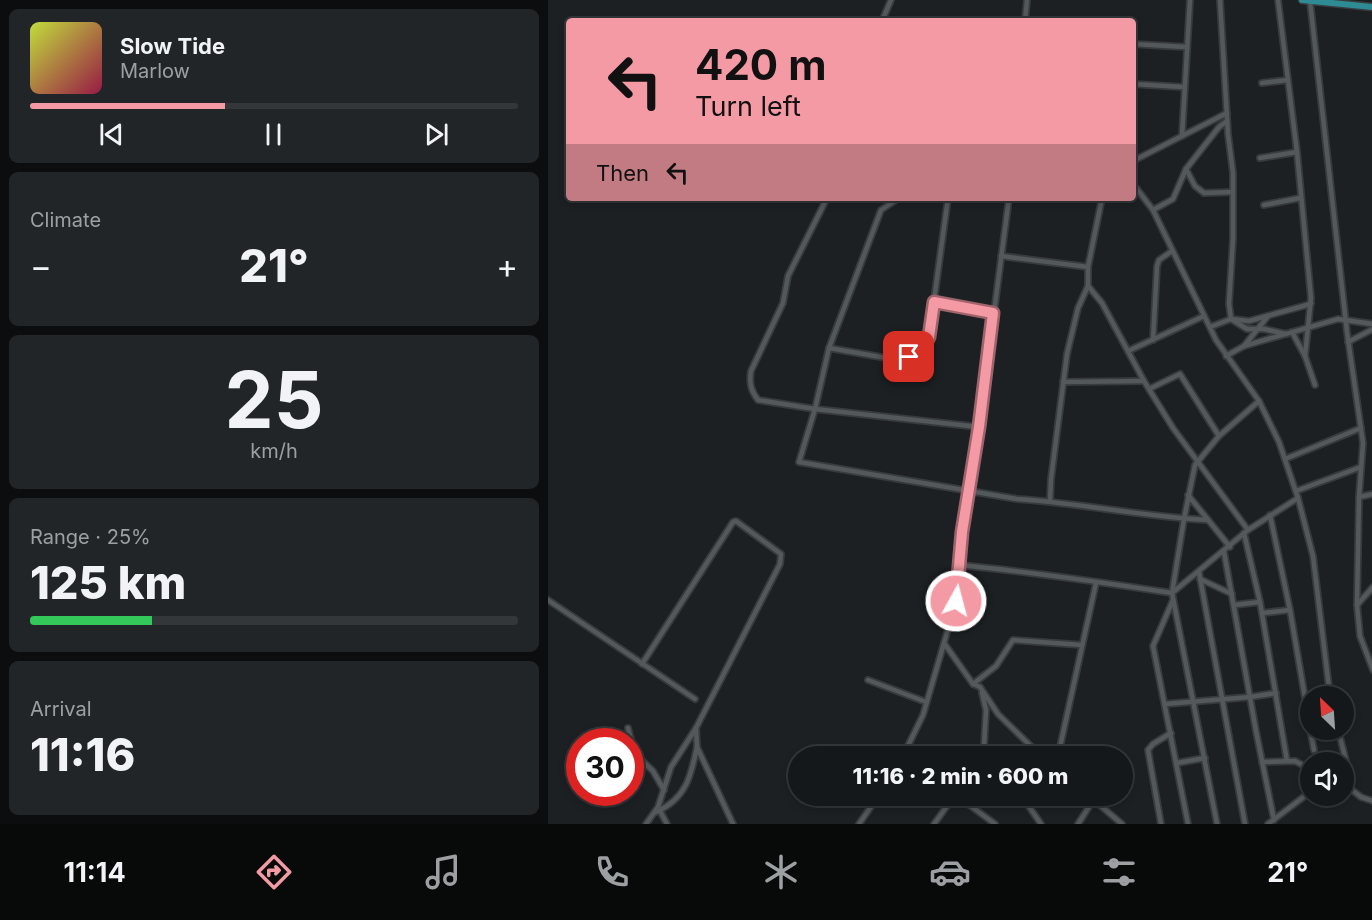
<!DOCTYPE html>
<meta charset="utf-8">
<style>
body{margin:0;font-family:Inter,sans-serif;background:#222527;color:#f1f3f6;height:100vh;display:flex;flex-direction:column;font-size:22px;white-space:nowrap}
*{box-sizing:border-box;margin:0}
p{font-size:20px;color:#9da0a2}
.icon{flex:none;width:33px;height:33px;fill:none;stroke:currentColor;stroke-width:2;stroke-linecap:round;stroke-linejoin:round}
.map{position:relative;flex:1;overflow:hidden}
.details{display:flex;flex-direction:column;gap:9px;padding:9px;background:#0c0d0e;width:548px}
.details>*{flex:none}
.banner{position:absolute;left:18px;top:18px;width:570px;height:183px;border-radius:6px;box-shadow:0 3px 9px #0003,0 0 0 2px #343739;background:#f49aa4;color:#111;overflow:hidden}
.needle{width:39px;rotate:335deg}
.tools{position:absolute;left:752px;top:686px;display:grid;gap:12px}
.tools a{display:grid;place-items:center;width:54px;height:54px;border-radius:50%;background:#15181a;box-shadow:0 3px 9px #0003,0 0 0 2px #343739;font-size:30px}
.speed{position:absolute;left:18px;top:728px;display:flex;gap:12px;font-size:30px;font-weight:700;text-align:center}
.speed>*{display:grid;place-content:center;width:78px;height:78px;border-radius:50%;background:#15181a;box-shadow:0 3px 9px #0003,0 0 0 2px #343739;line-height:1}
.speed .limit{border:9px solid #d22;background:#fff;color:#111}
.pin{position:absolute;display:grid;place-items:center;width:51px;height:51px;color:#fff;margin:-26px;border-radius:12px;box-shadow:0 3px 9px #0006}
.me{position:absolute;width:66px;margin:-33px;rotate:7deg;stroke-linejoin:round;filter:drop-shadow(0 0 4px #0008)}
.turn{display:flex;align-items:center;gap:21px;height:126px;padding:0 30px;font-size:27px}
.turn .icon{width:78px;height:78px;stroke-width:2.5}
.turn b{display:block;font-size:42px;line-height:51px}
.then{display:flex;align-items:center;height:57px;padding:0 30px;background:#0003;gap:12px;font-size:22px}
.big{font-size:45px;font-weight:800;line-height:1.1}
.details .widget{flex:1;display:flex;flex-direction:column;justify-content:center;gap:9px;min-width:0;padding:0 21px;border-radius:9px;background:#222527}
.details .dial{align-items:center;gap:0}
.dial b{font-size:78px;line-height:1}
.song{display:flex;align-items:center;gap:18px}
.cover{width:72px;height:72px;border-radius:9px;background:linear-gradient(135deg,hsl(70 70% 55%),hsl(340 70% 35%))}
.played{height:6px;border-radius:3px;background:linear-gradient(90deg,#f49aa4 40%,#343739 40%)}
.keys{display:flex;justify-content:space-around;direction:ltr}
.heat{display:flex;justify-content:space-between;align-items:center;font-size:33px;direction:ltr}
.charge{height:9px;border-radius:4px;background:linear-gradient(90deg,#34c759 25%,#343739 0)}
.trip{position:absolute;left:240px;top:746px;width:345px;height:60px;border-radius:30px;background:#15181a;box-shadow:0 3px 9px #0003,0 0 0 2px #343739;font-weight:800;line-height:60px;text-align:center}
.dock{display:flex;height:96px;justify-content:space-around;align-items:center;background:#080a0a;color:#9da0a2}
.dock .icon{width:42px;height:42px}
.dock .active{color:#f49aa4}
.dock b{font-size:27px;color:#f1f3f6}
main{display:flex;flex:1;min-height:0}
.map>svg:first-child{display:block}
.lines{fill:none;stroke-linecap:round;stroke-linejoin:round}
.minor-casing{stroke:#373b3d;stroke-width:8}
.major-casing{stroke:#373b3d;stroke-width:9}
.minor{stroke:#53585b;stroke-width:4.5}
.major{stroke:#2e8b93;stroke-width:6}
.route-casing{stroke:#9f646b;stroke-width:15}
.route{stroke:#f49aa4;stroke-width:10}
</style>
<main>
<section class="details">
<div class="widget">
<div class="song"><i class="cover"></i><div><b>Slow Tide</b><p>Marlow</p></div></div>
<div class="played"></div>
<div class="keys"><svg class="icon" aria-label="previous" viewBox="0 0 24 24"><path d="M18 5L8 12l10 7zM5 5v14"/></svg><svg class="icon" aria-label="pause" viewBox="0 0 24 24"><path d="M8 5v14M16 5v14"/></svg><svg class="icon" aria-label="next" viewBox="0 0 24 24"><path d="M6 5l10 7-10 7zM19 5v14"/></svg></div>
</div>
<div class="widget"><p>Climate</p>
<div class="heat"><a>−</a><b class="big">21°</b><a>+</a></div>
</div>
<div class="widget dial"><b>25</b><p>km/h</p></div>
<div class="widget"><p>Range · 25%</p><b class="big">125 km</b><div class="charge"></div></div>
<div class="widget"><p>Arrival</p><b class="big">11:16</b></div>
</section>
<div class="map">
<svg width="825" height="824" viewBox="0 0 825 824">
<rect width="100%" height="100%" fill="#1c2023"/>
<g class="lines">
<g class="minor-casing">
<g id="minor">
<polyline points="672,0 680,134 685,173 685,239 681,304 683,319 699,329 716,329 738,334"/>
<polyline points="730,0 749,152 763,298 757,356"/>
<polyline points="762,1 799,332 815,443 811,497 809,605 812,636 825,670"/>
<polyline points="334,21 343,0"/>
<polyline points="477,21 479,0"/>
<polyline points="585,44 638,47"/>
<polyline points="714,83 740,80"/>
<polyline points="585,84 635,87"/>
<polyline points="634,136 642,0"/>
<polyline points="712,158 749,152"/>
<polyline points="585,161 679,113"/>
<polyline points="638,169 647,186 656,193 685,192"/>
<polyline points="585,186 589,189 605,210 668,340 711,401 731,442 750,498 765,556 782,696"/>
<path d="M279,198L240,276L235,303L203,371C201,383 203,391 210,400L267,409L431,427"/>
<path d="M351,198L333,210L281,348L267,409L251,462L469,499C533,503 596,517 660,520"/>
<polyline points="461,198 431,427 414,532 408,601 396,643 425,684 432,687 450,714 493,756"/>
<polyline points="716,205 752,198"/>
<polyline points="605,210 625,199 638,169 671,127 679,121"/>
<polyline points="453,256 540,267"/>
<polyline points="540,286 554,303 596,381 625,428 700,530"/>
<polyline points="386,302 445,313"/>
<polyline points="662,327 683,319 701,321 759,305 763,303"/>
<polyline points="744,332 757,356 767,385"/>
<polyline points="605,340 609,266 611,260 624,251"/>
<polyline points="800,342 825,329"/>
<polyline points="696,346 720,316"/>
<path d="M281,348L350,360C363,356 375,350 381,337L400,198"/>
<polyline points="580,351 656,316"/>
<polyline points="678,356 696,346 790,319 825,324"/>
<polyline points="515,382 596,381"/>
<polyline points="601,389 632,374 671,436"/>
<polyline points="737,459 813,428"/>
<polyline points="748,491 813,467"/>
<polyline points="640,495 682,547"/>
<polyline points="811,497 825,494"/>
<polyline points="502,501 503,479 519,354 530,308 540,286 540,267 554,198"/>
<polyline points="722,515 742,610 762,727"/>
<polyline points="696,533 712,602 739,761"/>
<polyline points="676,552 708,731 726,820"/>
<path d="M412,565C483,572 553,582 624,593L700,530L750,498"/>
<polyline points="651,572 697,824"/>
<polyline points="652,579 684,594"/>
<polyline points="0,600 147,699"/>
<polyline points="625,600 605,646 640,824"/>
<polyline points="686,605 712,602"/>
<polyline points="809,605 825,587"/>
<polyline points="714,613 742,610"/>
<polyline points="94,664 185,522 188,521 233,554 232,564 148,728 123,767 110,807 98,824"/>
<polyline points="320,680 378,702"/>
<polyline points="425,684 448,666 465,640 534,645"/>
<polyline points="434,693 438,710 436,747 441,756"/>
<polyline points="617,704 702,697 728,693"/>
<polyline points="80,728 87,754 105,771 116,790"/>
<polyline points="148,728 149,747 185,824"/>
<polyline points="762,729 766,750"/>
<polyline points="790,729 798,761 795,769"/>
<polyline points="355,756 375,715 396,643"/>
<polyline points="510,756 548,583"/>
<polyline points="714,762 747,761 762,769"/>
<polyline points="629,763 657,758"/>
<polyline points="795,783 813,797 825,801"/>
<polyline points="408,795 447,824"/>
<polyline points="473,795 493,824"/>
<polyline points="540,795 574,824"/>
<polyline points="111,809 119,824"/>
<path d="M108,812C138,799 143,776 149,747"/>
<polyline points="311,824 331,795"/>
<polyline points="386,824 407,795"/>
<polyline points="530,824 546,799"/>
<polyline points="613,824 600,750 605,744 623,733"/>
<polyline points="669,824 624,593 636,519 647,465 671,436 711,401"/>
<polyline points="720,824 762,792"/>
</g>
</g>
<g class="major-casing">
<polyline id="major" points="754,0 825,7"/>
</g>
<use href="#minor" class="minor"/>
<use href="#major" class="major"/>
</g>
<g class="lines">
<g class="route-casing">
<polyline id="route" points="361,357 377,345 381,337 386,302 445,313 431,427 414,532 408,601"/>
</g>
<use href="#route" class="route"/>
</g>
</svg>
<div class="tools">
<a><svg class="needle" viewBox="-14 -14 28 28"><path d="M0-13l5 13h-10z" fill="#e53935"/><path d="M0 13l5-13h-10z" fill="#9da0a2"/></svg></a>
<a><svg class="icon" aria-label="sound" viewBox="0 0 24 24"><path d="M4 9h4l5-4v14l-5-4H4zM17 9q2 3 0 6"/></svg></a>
</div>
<div class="speed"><div class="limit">30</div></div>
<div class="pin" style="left:361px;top:357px;background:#d93025"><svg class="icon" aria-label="arrive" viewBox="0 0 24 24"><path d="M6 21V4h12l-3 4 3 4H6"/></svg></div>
<svg class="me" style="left:408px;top:601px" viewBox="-20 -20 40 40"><circle r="17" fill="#f49aa4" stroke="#fff" stroke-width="3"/><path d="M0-11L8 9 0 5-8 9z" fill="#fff"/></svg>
<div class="trip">11:16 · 2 min · 600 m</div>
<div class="banner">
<div class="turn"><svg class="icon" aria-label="left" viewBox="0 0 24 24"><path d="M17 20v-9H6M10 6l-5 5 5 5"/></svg><div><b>420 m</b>Turn left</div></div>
<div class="then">Then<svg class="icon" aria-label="left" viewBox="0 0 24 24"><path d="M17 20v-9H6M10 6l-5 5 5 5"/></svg></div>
</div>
</div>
</main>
<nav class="dock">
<b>11:14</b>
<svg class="icon active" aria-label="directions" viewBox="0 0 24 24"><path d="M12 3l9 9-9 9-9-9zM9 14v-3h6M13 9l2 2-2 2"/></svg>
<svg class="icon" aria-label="music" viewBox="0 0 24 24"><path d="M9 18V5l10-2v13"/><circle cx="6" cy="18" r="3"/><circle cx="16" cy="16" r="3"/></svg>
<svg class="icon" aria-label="phone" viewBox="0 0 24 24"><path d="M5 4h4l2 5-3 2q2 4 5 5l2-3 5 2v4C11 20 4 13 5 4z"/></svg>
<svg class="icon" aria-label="climate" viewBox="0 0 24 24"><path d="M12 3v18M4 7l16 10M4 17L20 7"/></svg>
<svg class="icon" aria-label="car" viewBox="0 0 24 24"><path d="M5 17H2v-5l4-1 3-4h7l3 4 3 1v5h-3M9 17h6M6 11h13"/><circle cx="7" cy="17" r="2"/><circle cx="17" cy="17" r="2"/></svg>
<svg class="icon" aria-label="filters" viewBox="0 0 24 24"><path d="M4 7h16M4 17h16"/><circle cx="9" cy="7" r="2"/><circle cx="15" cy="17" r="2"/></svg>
<b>21°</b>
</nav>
